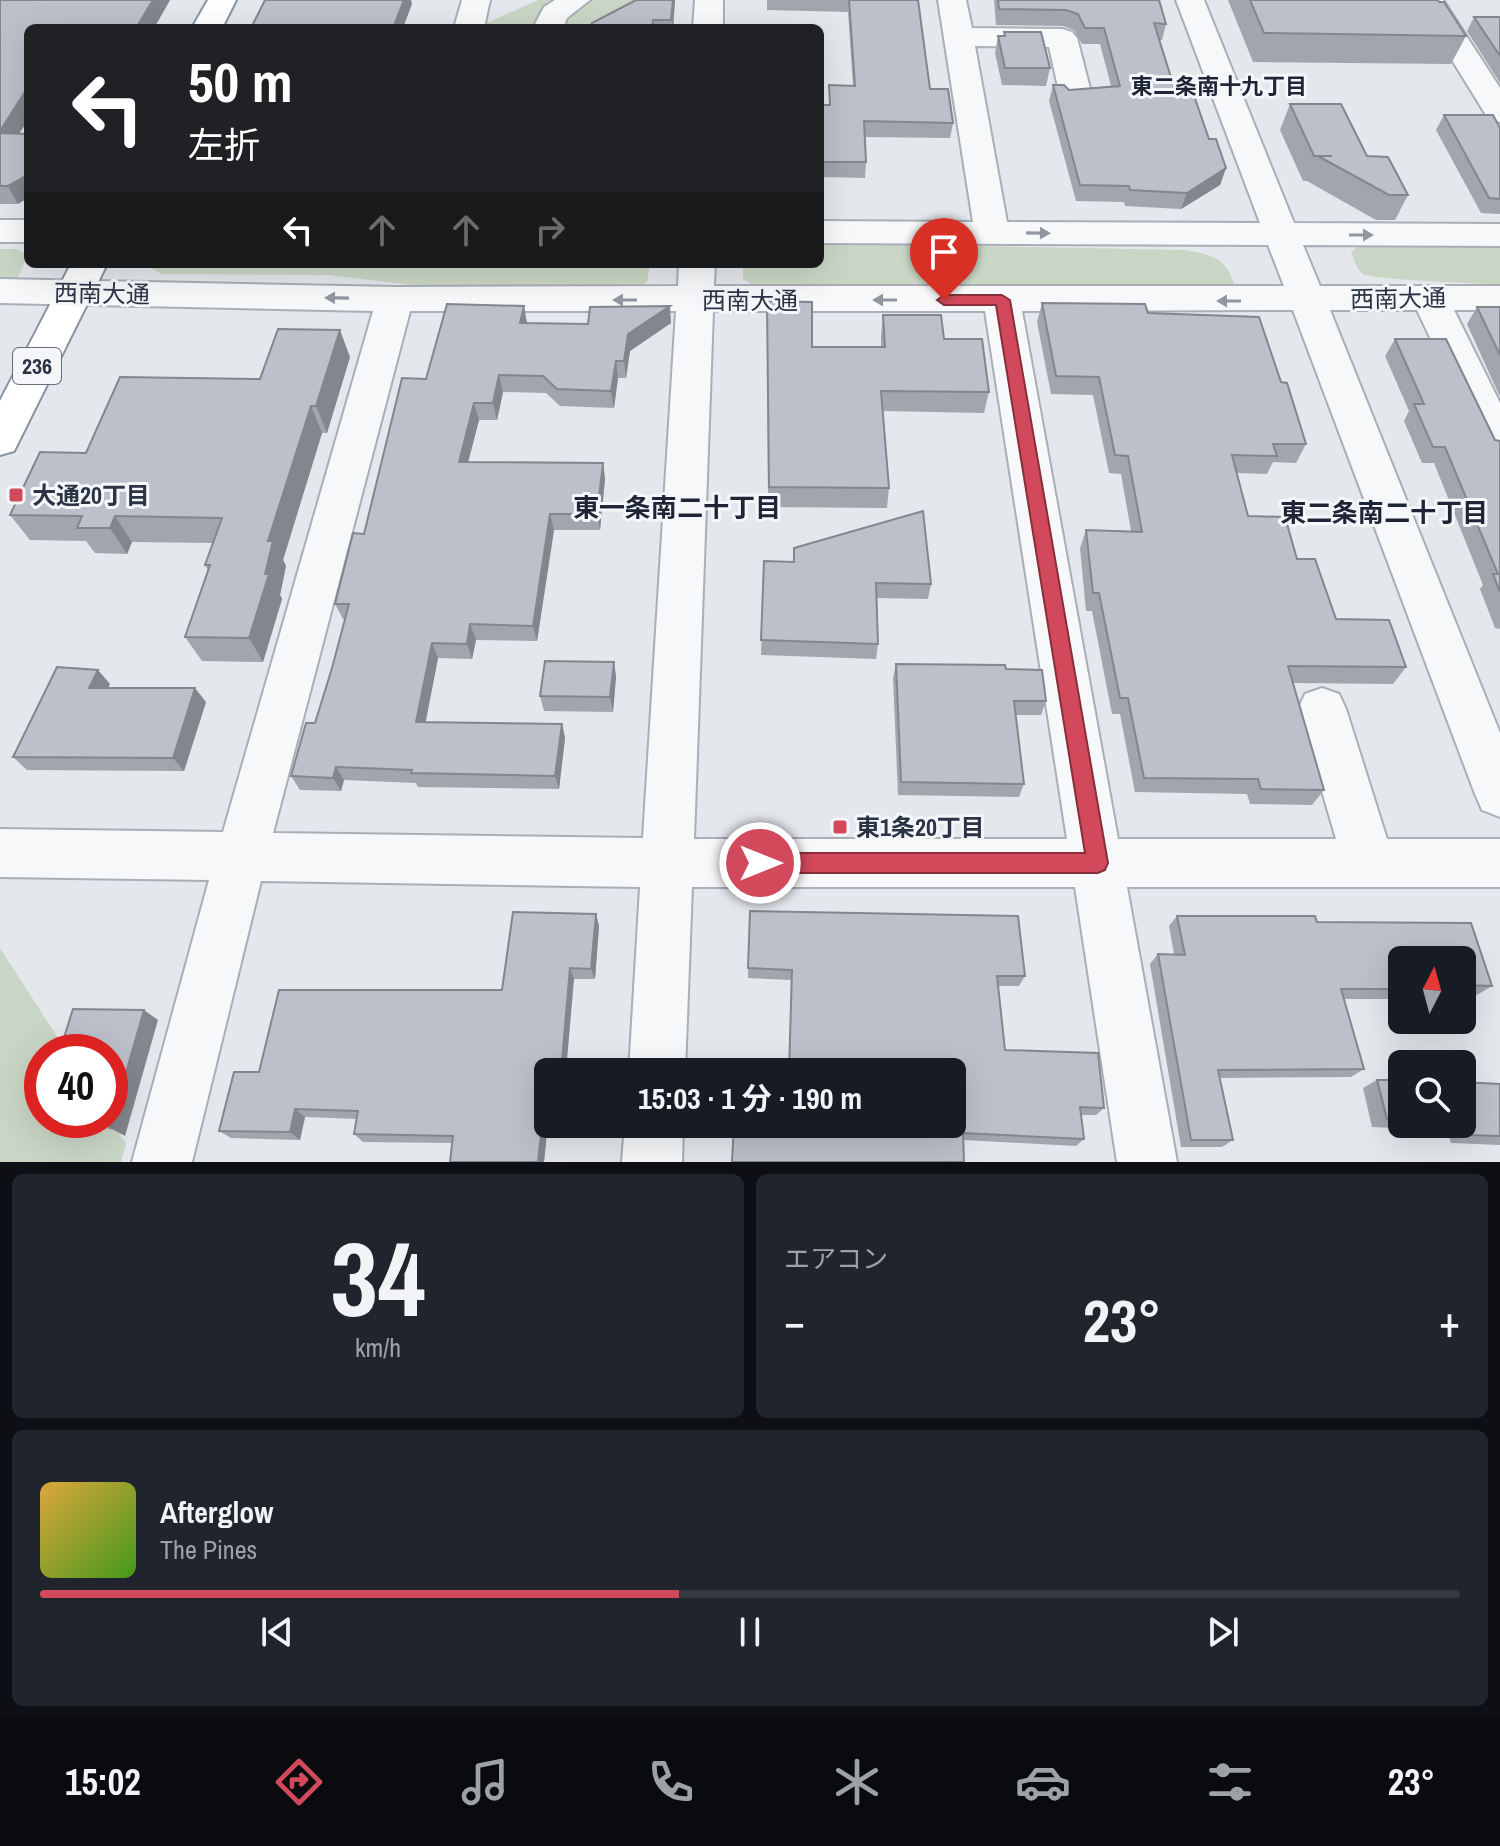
<!DOCTYPE html>
<html lang="ja">
<meta charset="utf-8">
<style>
body{margin:0;font-family:"Archivo Narrow","Noto Sans JP",sans-serif;background:#20242c;color:#f1f3f6;height:100vh;display:flex;flex-direction:column;font-size:30px;white-space:nowrap}
*{box-sizing:border-box;margin:0}
p{font-size:26px;color:#9ea1a6}
.icon{flex:none;width:44px;height:44px;fill:none;stroke:currentColor;stroke-width:2;stroke-linecap:round;stroke-linejoin:round}
.map{position:relative;height:1162px;overflow:hidden}
.drawer{display:flex;flex-direction:column;gap:12px;padding:12px;background:#0d0f14;flex:1}
.drawer>*{flex:none}
.banner{position:absolute;left:24px;top:24px;width:800px;height:244px;border-radius:12px;box-shadow:0 8px 32px #0002;background:#202124;color:#fff;overflow:hidden}
.needle{width:52px;rotate:6deg}
.tools{position:absolute;left:1388px;top:946px;display:grid;gap:16px}
.tools a{display:grid;place-items:center;width:88px;height:88px;border-radius:12px;background:#171b24;box-shadow:0 8px 32px #0002;font-size:40px}
.speed{position:absolute;left:24px;top:1034px;display:flex;gap:16px;font-size:40px;font-weight:700;text-align:center}
.speed>*{display:grid;place-content:center;width:104px;height:104px;border-radius:50%;background:#171b24;box-shadow:0 8px 32px #0002;line-height:1}
.speed .limit{border:12px solid #d22;background:#fff;color:#111}
.pin{position:absolute;display:grid;place-items:center;width:68px;height:68px;color:#fff;margin:-82px -34px;border-radius:50% 50% 50% 0;rotate:-45deg;box-shadow:0 0 8px #0007}
.pin .icon{rotate:45deg}
.me{position:absolute;width:88px;margin:-44px;rotate:90deg;stroke-linejoin:round;filter:drop-shadow(0 0 6px #0008)}
.turn{display:flex;align-items:center;gap:28px;height:168px;padding:0 32px;font-size:36px}
.turn .icon{width:104px;height:104px;stroke-width:2.5}
.turn b{display:block;font-size:56px;line-height:68px}
.lanes{display:flex;align-items:center;height:76px;padding:0 32px;background:#0003;justify-content:center;gap:40px;direction:ltr}
.lanes .off{opacity:.35}
.big{font-size:60px;font-weight:700;line-height:1.1}
.drawer .tile{flex:1;display:flex;flex-direction:column;justify-content:center;gap:12px;min-width:0;padding:0 28px;border-radius:12px;background:#20242c}
.drawer .dial{align-items:center;gap:0}
.dial b{font-size:104px;line-height:1}
.song{display:flex;align-items:center;gap:24px}
.cover{width:96px;height:96px;border-radius:12px;background:linear-gradient(135deg,hsl(40 70% 55%),hsl(100 70% 35%))}
.played{height:8px;border-radius:4px;background:linear-gradient(90deg,#d1495b 45%,#363941 45%)}
.keys{display:flex;justify-content:space-around;direction:ltr}
.heat{display:flex;justify-content:space-between;align-items:center;font-size:44px;direction:ltr}
.drawer .tiles{flex:1;display:grid;gap:12px;grid-template-columns:1fr 1fr}
.tile:last-child{grid-column:span 2}
.trip{position:absolute;left:534px;top:1058px;width:432px;height:80px;border-radius:12px;background:#171b24;box-shadow:0 8px 32px #0002;font-weight:700;line-height:80px;text-align:center}
.menu{display:flex;height:128px;justify-content:space-around;align-items:center;background:#090b0e;color:#9ea1a6}
.menu .icon{width:56px;height:56px}
.menu .selected{color:#d1495b}
.menu b{font-size:36px;color:#f1f3f6}
.map>svg:first-child{display:block}
.green{fill:#c9d6c5}
.lines{fill:none;stroke-linecap:round;stroke-linejoin:round}
.minor-casing{stroke:#a9aeb7;stroke-width:4}
.highway-casing{stroke:#8b94a3;stroke-width:4}
.minor{fill:#f7f8fa;fill-rule:evenodd}
.highway{fill:#fff;fill-rule:evenodd}
.wall{fill:#a1a5ae}
.shaded-wall{fill:#83868d}
.building{fill:#bbc0ca;stroke:#83868d;stroke-width:2}
.oneway{fill:#9196a0}
.route{fill:#d1495b;stroke:#882f3b;stroke-width:2}
.poi-dot{fill:#d1495b;stroke:#f4f6f9;stroke-width:3}
.labels{text-anchor:middle;dominant-baseline:central;stroke-width:6;stroke-linejoin:round;paint-order:stroke}
.far-neighbourhood-label{font-size:22px;font-weight:bold;fill:#1d2536;stroke:#f4f6f9}
.shield{fill:#f4f6f9;stroke:#676e7b;stroke-width:2}
.shield-label{font-size:22px;font-weight:bold;fill:#2b3445}
.street-label{font-size:24px;fill:#2b3445;stroke:#f4f6f9}
.poi-label{font-size:24px;font-weight:bold;fill:#2b3445;stroke:#f4f6f9;text-anchor:start}
.neighbourhood-label{font-size:26px;font-weight:bold;fill:#1d2536;stroke:#f4f6f9}
</style>
<div class="map">
<svg width="1500" height="1162" viewBox="0 0 1500 1162">
<rect width="100%" height="100%" fill="#e4e7ec"/>
<g class="green">
<polygon points="538,0 670,0 614,28 486,28 487,23"/>
<path d="M820,243L1186,250C1211,255 1226,257 1234,284L1222,291L757,287L743,279V264H820Z"/>
<path d="M1361,244L1500,245V285C1479,283 1371,280 1363,274C1357,270 1354,259 1351,252Z"/>
<polygon points="0,249 17,249 28,255 18,277 0,282"/>
<polygon points="154,264 650,264 647,282 639,287 411,285 329,275 161,274 152,268"/>
<polygon points="0,948 67,1052 42,1052 42,1120 110,1119 126,1144 121,1162 0,1162"/>
</g>
<g class="lines">
<g class="minor-casing">
<g id="minor">
<polygon points="462,0 490,0 484,28 454,28"/>
<polygon points="555,0 590,0 567,18 563,28 533,28 544,7"/>
<polygon points="695,0 723,0 723,28 693,28"/>
<path d="M938,0H966L972,28L1062,29L1072,32L1077,38L1092,96L1087,103H1065L1060,96L1049,47L975,46L1007,222L1260,223L1176,0H1204L1294,223L1500,224V246L1303,245L1320,286H1500V310H1454L1500,403V459L1486,455L1480,444L1417,310H1330L1500,733V817L1482,810L1475,794L1293,310L1022,311L1118,839H1336L1298,709L1305,694L1322,688L1339,694L1346,709L1387,839H1500V887H1127L1177,1162H1117L1075,887H692L685,1072H629L640,887L261,881L192,1162H132L209,880L0,877V829L223,832L373,311L0,303V279L395,287L678,286L679,264H715L714,286H1284L1268,245L820,243V221L973,222ZM410,311H676L643,838L273,833ZM713,311H985L1067,839H694Z"/>
<polygon points="1415,0 1443,0 1500,88 1500,122 1489,120"/>
<rect x="0" y="220" width="28" height="22"/>
<polygon points="625,1124 683,1124 682,1162 622,1162"/>
</g>
</g>
<g class="highway-casing">
<g id="highway">
<polygon points="208,0 236,0 222,28 192,28"/>
<polygon points="71,264 107,264 14,451 0,455 0,401"/>
</g>
</g>
<use href="#minor" class="minor"/>
<use href="#highway" class="highway"/>
</g>
<g class="wall">
<polygon points="0,0 170,0 154,28 28,28 28,120 19,133 18,204 0,204"/>
<polygon points="675,0 673,28 590,28"/>
<polygon points="767,0 918,0 930,89 953,123 950,138 865,137 866,162 865,178 820,177 820,105 829,105 829,85 853,85 848,12 767,10"/>
<polygon points="994,0 1159,0 1166,24 1162,40 1159,40 1174,87 1209,139 1226,168 1220,185 1181,209 1125,206 1124,202 1076,201 1049,101 1053,85 1069,90 1111,86 1100,44 1082,44 1074,30 1063,26 996,25"/>
<polygon points="1228,0 1438,0 1466,36 1451,64 1253,62"/>
<polygon points="1474,17 1500,17 1500,83 1467,31"/>
<polygon points="1004,32 1050,68 1046,86 1002,85 995,53 998,36 1004,36"/>
<polygon points="1290,104 1367,156 1408,195 1395,220 1376,220 1307,181 1303,181 1280,130"/>
<polygon points="1444,115 1500,128 1500,214 1481,213 1436,130"/>
<polygon points="1042,303 1148,313 1281,382 1306,444 1296,463 1273,462 1267,474 1237,473 1248,516 1297,559 1336,619 1406,667 1393,684 1293,683 1324,790 1312,805 1250,804 1247,794 1135,792 1120,714 1112,714 1092,611 1086,611 1080,548 1086,530 1131,531 1121,474 1109,473 1093,395 1051,394 1037,322"/>
<polygon points="1477,307 1500,307 1500,397 1467,324"/>
<polygon points="883,315 944,339 989,392 984,413 883,411 889,488 887,508 768,507 767,322 812,347 881,347 881,336"/>
<polygon points="527,323 588,324 671,323 630,351 626,378 618,378 614,408 560,406 546,393 503,392 497,420 479,420 468,462 603,463 605,479 600,530 554,530 537,641 476,640 472,659 438,658 425,722 562,724 565,738 559,789 418,787 416,783 344,780 341,791 300,790 291,776 315,723 332,668 345,619 343,619 335,604 426,379"/>
<polygon points="1395,339 1495,440 1500,441 1500,629 1495,628 1480,589 1483,585 1434,463 1422,463 1404,421 1409,411 1385,356"/>
<polygon points="350,357 327,433 322,433 283,560 286,566 280,595 282,599 263,662 202,661 185,637 208,570 205,565 213,543 132,542 127,554 95,553 86,541 30,540 10,515 86,453 260,379"/>
<polygon points="794,548 931,584 928,599 877,598 878,644 876,659 761,655 764,561 793,562"/>
<polygon points="614,662 616,677 613,712 544,711 540,696"/>
<polygon points="896,664 1006,669 1046,701 1041,715 1016,715 1024,784 1019,797 898,795 893,678"/>
<polygon points="110,684 108,688 206,702 184,771 27,770 13,757"/>
<polygon points="596,914 599,926 595,979 574,979 548,1072 548,1122 544,1162 450,1162 452,1143 363,1142 354,1134 357,1119 305,1117 300,1140 231,1138 219,1131 259,1072 502,990"/>
<polygon points="1177,916 1315,916 1317,922 1471,923 1492,986 1477,995 1462,995 1462,960 1402,960 1402,998 1401,999 1344,999 1364,1069 1351,1077 1220,1078 1233,1140 1222,1147 1181,1147 1150,964 1158,954 1174,954 1169,926"/>
<polygon points="748,968 1025,976 1019,986 998,986 1005,1050 1104,1108 1096,1115 1081,1115 1084,1139 1076,1146 964,1140 952,1124 791,980 748,978"/>
<polygon points="1377,1080 1402,1080 1402,1124 1462,1124 1462,1082 1500,1084 1500,1145 1451,1143 1447,1130 1372,1127 1363,1088"/>
</g>
<g class="shaded-wall">
<polygon points="153,0 170,0 154,28 136,28"/>
<polygon points="404,0 411,0 412,4 403,28 393,28"/>
<polygon points="673,0 675,0 673,28 672,28"/>
<polygon points="28,87 28,120 8,151 0,136 0,131"/>
<polygon points="1226,168 1220,185 1181,209 1187,193"/>
<polygon points="28,175 28,198 18,204 8,186"/>
<polygon points="524,306 527,323 520,323"/>
<polygon points="670,306 671,323 630,351 626,378 624,361 628,334"/>
<polygon points="340,330 350,357 327,433 316,406"/>
<polygon points="616,361 618,378 614,408 611,391"/>
<polygon points="499,375 503,392 497,420 493,403"/>
<polygon points="474,403 479,420 464,478 459,462"/>
<polygon points="311,406 322,433 283,560 286,566 280,595 282,599 263,662 249,638 265,574 268,541"/>
<polygon points="603,463 605,479 600,530 597,514"/>
<polygon points="550,514 554,530 537,641 533,626"/>
<polygon points="115,516 132,542 127,554 110,528"/>
<polygon points="470,624 476,640 472,659 467,644"/>
<polygon points="432,643 438,658 423,736 416,722"/>
<polygon points="614,662 616,677 613,712 610,697"/>
<polygon points="98,670 110,684 101,702 89,688"/>
<polygon points="195,688 206,702 184,771 173,758"/>
<polygon points="562,724 565,738 559,789 555,776"/>
<polygon points="336,767 344,780 341,791 333,778"/>
<polygon points="596,914 599,926 595,979 591,969"/>
<polygon points="570,968 574,979 566,1072 561,1072"/>
<polygon points="144,1010 158,1020 125,1136 110,1128"/>
<polygon points="295,1109 305,1117 300,1140 290,1132"/>
<polygon points="543,1114 548,1122 544,1162 538,1162"/>
</g>
<g class="building">
<polygon points="0,0 153,0 136,28 28,28 28,87 0,131"/>
<polygon points="265,0 404,0 393,28 251,28"/>
<polygon points="636,0 673,0 671,20 653,20 652,28 590,28 592,23"/>
<polygon points="849,0 918,0 930,89 948,89 953,123 864,121 866,162 820,162 820,105 830,105 829,85 855,86"/>
<polygon points="998,0 1159,0 1166,24 1154,23 1174,87 1191,87 1209,139 1216,139 1226,168 1187,193 1130,190 1129,186 1080,185 1053,85 1064,85 1069,90 1120,86 1104,28 1085,28 1078,14 1066,10 999,9"/>
<polygon points="1250,0 1438,0 1439,2 1444,2 1466,36 1264,33"/>
<polygon points="1474,17 1500,17 1500,56"/>
<polygon points="1004,32 1041,32 1050,68 1005,68 998,36 1005,36"/>
<polygon points="1290,104 1341,104 1367,156 1388,157 1408,195 1389,195 1318,156 1332,156 1314,156"/>
<polygon points="1444,115 1493,115 1500,128 1500,199 1489,198"/>
<polygon points="0,133 28,134 28,175 8,186 0,186"/>
<polygon points="767,301 812,302 812,347 885,347 883,315 941,315 944,339 982,339 989,392 881,391 889,488 769,487"/>
<polygon points="1042,303 1145,304 1148,313 1259,317 1281,382 1287,383 1306,444 1273,444 1277,456 1232,455 1248,516 1285,517 1297,559 1315,559 1336,619 1389,620 1406,667 1288,666 1324,790 1261,789 1258,779 1144,778 1128,698 1120,698 1099,593 1093,593 1086,530 1142,532 1128,456 1115,455 1099,377 1056,376"/>
<polygon points="447,304 524,306 520,323 588,324 590,307 670,306 628,334 624,361 616,361 611,391 557,389 543,376 499,375 493,403 474,403 459,462 603,463 597,514 550,514 533,626 470,624 467,644 432,643 416,722 562,724 555,776 411,773 412,770 336,767 333,778 291,776 306,723 315,723 332,668 349,604 335,604 353,533 364,534 402,378 426,379"/>
<polygon points="1477,307 1500,307 1500,355"/>
<polygon points="278,329 340,330 316,406 311,406 268,541 273,541 265,574 269,574 249,638 185,637 210,565 205,565 222,518 115,516 110,528 77,528 82,516 10,515 40,452 86,453 120,377 260,379"/>
<polygon points="1395,339 1446,339 1495,440 1500,441 1500,592 1493,574 1498,574 1445,447 1433,447 1414,404 1424,404"/>
<polygon points="923,511 931,584 876,583 878,644 761,640 764,561 794,562 794,548"/>
<polygon points="545,661 614,662 610,697 540,696"/>
<polygon points="896,664 1005,665 1006,669 1042,670 1046,701 1014,701 1024,784 901,782"/>
<polygon points="57,667 98,670 89,688 195,688 173,758 13,757"/>
<polygon points="750,911 1018,916 1025,976 997,976 1005,1050 1098,1053 1104,1108 1080,1107 1084,1139 963,1133 964,1162 732,1162 734,1124 952,1124 952,1072 789,1072 792,970 748,968"/>
<polygon points="513,912 596,914 591,969 570,968 561,1072 574,1072 548,1072 548,1114 543,1114 538,1162 450,1162 453,1136 354,1134 358,1111 295,1109 290,1132 219,1131 234,1072 259,1072 279,990 502,990"/>
<polygon points="1177,916 1315,916 1317,922 1471,923 1492,986 1462,985 1462,960 1402,960 1402,989 1341,989 1364,1069 1218,1070 1233,1140 1191,1140 1158,954 1185,955"/>
<polygon points="73,1009 144,1010 110,1128 105,1120 110,1120 110,1052 64,1052 61,1047"/>
<polygon points="1377,1080 1402,1080 1402,1120 1387,1119"/>
<polygon points="1462,1082 1500,1084 1500,1136 1468,1135 1464,1121 1462,1121"/>
</g>
<defs><path id="oneway-solid" d="M-6-.8H1V-3.2L6.5 0L1 3.2V.8H-6Z" transform="scale(2)"/></defs>
<g class="oneway">
<use href="#oneway-solid" transform="translate(1038 233) rotate(1)"/>
<use href="#oneway-solid" transform="translate(1361 235)"/>
<use href="#oneway-solid" transform="translate(337 298) rotate(-179)"/>
<use href="#oneway-solid" transform="translate(625 300) rotate(-180)"/>
<use href="#oneway-solid" transform="translate(885 300) rotate(-180)"/>
<use href="#oneway-solid" transform="translate(1229 301) rotate(180)"/>
</g>
<polygon class="route" points="1002,295 1010,300 1108,863 1105,870 1098,873 760,873 752,871 749,863 752,856 760,853 1085,853 996,305 944,305 937,300 944,295"/>
<g class="poi-dot">
<rect x="8" y="487" width="16" height="16" rx="4"/>
<rect x="832" y="819" width="16" height="16" rx="4"/>
</g>
<g class="labels">
<g class="far-neighbourhood-label">
<text x="1219" y="86">東二条南十九丁目</text>
</g>
<rect class="shield" x="13" y="348" width="48" height="36" rx="6"/>
<g class="shield-label">
<text x="37" y="366">236</text>
</g>
<g class="street-label">
<text transform="translate(102 293) rotate(1)">西南大通</text>
<text transform="translate(1398 298) rotate(-1)">西南大通</text>
<text x="750" y="300">西南大通</text>
</g>
<g class="poi-label">
<text x="32" y="495">大通20丁目</text>
<text x="856" y="827">東1条20丁目</text>
</g>
<g class="neighbourhood-label">
<text x="677" y="507">東一条南二十丁目</text>
<text x="1384" y="512">東二条南二十丁目</text>
</g>
</g>
</svg>
<div class="tools">
<a><svg class="needle" viewBox="-14 -14 28 28"><path d="M0-13l5 13h-10z" fill="#e53935"/><path d="M0 13l5-13h-10z" fill="#9ea1a6"/></svg></a>
<a><svg class="icon" aria-label="search" viewBox="0 0 24 24"><circle cx="10" cy="10" r="6"/><path d="M15 15l6 6"/></svg></a>
</div>
<div class="speed"><div class="limit">40</div></div>
<div class="pin" style="left:944px;top:300px;background:#d93025"><svg class="icon" aria-label="arrive" viewBox="0 0 24 24"><path d="M6 21V4h12l-3 4 3 4H6"/></svg></div>
<svg class="me" style="left:760px;top:863px" viewBox="-20 -20 40 40"><circle r="17" fill="#d1495b" stroke="#fff" stroke-width="3"/><path d="M0-11L8 9 0 5-8 9z" fill="#fff"/></svg>
<div class="trip">15:03 · 1 分 · 190 m</div>
<div class="banner">
<div class="turn"><svg class="icon" aria-label="left" viewBox="0 0 24 24"><path d="M17 20v-9H6M10 6l-5 5 5 5"/></svg><div><b>50 m</b>左折</div></div>
<div class="lanes"><svg class="icon" aria-label="left" viewBox="0 0 24 24"><path d="M17 20v-9H6M10 6l-5 5 5 5"/></svg><svg class="icon off" aria-label="ahead" viewBox="0 0 24 24"><path d="M12 20V5M6 11l6-6 6 6"/></svg><svg class="icon off" aria-label="ahead" viewBox="0 0 24 24"><path d="M12 20V5M6 11l6-6 6 6"/></svg><svg class="icon off" aria-label="right" viewBox="0 0 24 24"><path d="M7 20v-9h11M14 6l5 5-5 5"/></svg></div>
</div>
</div>
<section class="drawer">
<div class="tiles">
<div class="tile dial"><b>34</b><p>km/h</p></div>
<div class="tile"><p>エアコン</p>
<div class="heat"><a>−</a><b class="big">23°</b><a>+</a></div>
</div>
<div class="tile">
<div class="song"><i class="cover"></i><div><b>Afterglow</b><p>The Pines</p></div></div>
<div class="played"></div>
<div class="keys"><svg class="icon" aria-label="previous" viewBox="0 0 24 24"><path d="M18 5L8 12l10 7zM5 5v14"/></svg><svg class="icon" aria-label="pause" viewBox="0 0 24 24"><path d="M8 5v14M16 5v14"/></svg><svg class="icon" aria-label="next" viewBox="0 0 24 24"><path d="M6 5l10 7-10 7zM19 5v14"/></svg></div>
</div>
</div>
</section>
<nav class="menu">
<b>15:02</b>
<svg class="icon selected" aria-label="directions" viewBox="0 0 24 24"><path d="M12 3l9 9-9 9-9-9zM9 14v-3h6M13 9l2 2-2 2"/></svg>
<svg class="icon" aria-label="music" viewBox="0 0 24 24"><path d="M9 18V5l10-2v13"/><circle cx="6" cy="18" r="3"/><circle cx="16" cy="16" r="3"/></svg>
<svg class="icon" aria-label="phone" viewBox="0 0 24 24"><path d="M5 4h4l2 5-3 2q2 4 5 5l2-3 5 2v4C11 20 4 13 5 4z"/></svg>
<svg class="icon" aria-label="climate" viewBox="0 0 24 24"><path d="M12 3v18M4 7l16 10M4 17L20 7"/></svg>
<svg class="icon" aria-label="car" viewBox="0 0 24 24"><path d="M5 17H2v-5l4-1 3-4h7l3 4 3 1v5h-3M9 17h6M6 11h13"/><circle cx="7" cy="17" r="2"/><circle cx="17" cy="17" r="2"/></svg>
<svg class="icon" aria-label="filters" viewBox="0 0 24 24"><path d="M4 7h16M4 17h16"/><circle cx="9" cy="7" r="2"/><circle cx="15" cy="17" r="2"/></svg>
<b>23°</b>
</nav>
